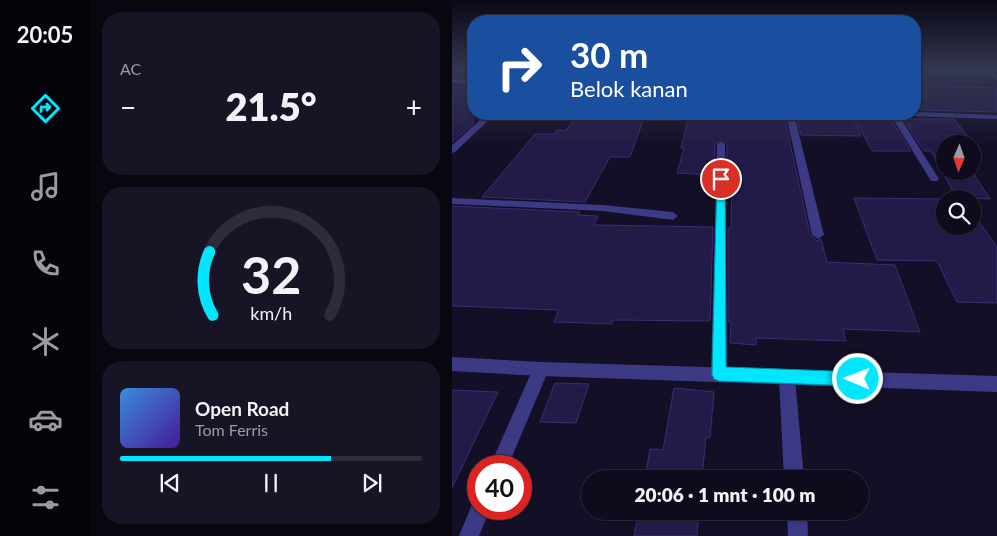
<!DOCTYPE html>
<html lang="id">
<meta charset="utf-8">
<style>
body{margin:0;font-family:Lato,sans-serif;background:#171425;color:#f1f3f6;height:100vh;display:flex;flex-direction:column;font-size:19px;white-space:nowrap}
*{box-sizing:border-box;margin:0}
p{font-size:16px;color:#9b9ba3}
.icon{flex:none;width:28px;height:28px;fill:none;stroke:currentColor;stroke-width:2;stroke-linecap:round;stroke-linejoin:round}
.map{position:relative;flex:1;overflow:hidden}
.side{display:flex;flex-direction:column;gap:12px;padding:12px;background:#08060f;width:362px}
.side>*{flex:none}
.top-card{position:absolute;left:15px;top:15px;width:454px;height:105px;border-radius:20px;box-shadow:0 1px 4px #0004,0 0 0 1px #2e2b3b;background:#1a4fa0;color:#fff;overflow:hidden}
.needle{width:32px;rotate:182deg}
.fabs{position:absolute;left:484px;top:135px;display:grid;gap:10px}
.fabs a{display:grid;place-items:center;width:45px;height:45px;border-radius:50%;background:#0e0b1c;box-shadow:0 1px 4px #0004,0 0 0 1px #2e2b3b;font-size:25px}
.speed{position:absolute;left:15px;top:455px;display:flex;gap:10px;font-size:25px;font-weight:700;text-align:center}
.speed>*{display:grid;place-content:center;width:65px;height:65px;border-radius:50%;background:#0e0b1c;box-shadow:0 1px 4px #0004,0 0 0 1px #2e2b3b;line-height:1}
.speed .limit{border:8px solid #d22;background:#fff;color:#111}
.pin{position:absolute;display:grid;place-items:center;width:42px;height:42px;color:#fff;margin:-21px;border:2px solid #fff;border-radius:50%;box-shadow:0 1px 5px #0007}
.me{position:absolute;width:55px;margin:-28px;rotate:271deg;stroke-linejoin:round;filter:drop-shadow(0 0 4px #0008)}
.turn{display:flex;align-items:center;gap:18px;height:105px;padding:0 20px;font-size:22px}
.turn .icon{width:65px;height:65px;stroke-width:2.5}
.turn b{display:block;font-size:35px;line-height:42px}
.big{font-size:38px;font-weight:800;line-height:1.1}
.side .tile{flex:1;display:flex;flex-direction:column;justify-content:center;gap:8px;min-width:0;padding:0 18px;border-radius:20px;background:#171425}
.side .dial{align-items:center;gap:0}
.dial svg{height:130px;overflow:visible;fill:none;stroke:#2e2b3b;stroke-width:7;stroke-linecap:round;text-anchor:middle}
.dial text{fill:#f1f3f6;stroke:none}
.song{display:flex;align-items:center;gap:15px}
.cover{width:60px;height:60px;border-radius:8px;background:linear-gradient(135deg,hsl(210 70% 55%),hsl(260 70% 35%))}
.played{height:5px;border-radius:2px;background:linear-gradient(90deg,#00e6fe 70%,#2e2b3b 70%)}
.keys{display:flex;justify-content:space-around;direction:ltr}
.heat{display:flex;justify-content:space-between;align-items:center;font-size:28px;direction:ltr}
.trip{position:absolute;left:129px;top:470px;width:288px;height:50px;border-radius:25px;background:#0e0b1c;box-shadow:0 1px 4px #0004,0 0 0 1px #2e2b3b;font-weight:800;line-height:50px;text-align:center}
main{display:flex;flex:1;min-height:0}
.tab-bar{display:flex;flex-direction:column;width:90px;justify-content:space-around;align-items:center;background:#06040b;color:#9b9ba3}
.tab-bar .icon{width:35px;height:35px}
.tab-bar .current{color:#00e6fe}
.tab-bar b{font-size:22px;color:#f1f3f6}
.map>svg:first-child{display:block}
.building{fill:#231b47;stroke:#3a2d73}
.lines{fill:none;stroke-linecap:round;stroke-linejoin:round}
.minor{fill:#3c3a85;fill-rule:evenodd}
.tertiary{fill:#3c3a85;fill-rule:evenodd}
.route{fill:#00e6fe;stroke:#0096a5}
</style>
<main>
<nav class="tab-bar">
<b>20:05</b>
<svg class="icon current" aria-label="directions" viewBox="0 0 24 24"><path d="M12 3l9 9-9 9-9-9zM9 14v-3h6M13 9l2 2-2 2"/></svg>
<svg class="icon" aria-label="music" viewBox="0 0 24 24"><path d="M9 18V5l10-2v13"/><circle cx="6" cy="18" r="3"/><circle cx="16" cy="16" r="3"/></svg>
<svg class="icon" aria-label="phone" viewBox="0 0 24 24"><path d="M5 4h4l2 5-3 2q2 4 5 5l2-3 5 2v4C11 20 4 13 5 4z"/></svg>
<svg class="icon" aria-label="climate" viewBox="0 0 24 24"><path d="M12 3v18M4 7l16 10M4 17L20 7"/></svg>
<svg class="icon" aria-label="car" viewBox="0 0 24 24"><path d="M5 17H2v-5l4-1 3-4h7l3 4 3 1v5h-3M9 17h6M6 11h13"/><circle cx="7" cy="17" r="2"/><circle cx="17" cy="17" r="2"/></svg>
<svg class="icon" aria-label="filters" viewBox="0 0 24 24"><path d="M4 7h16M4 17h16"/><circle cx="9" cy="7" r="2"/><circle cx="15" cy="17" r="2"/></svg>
</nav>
<section class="side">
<div class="tile"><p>AC</p>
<div class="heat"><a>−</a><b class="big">21.5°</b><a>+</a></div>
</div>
<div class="tile dial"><svg viewBox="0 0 100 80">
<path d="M14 69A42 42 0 1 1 86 69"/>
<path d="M14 69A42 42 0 0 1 12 30" stroke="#00e6fe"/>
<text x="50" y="56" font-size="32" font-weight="700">32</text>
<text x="50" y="72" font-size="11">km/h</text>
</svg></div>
<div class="tile">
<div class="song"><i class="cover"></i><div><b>Open Road</b><p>Tom Ferris</p></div></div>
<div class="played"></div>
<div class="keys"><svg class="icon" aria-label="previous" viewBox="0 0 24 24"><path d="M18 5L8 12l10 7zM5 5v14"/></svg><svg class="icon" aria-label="pause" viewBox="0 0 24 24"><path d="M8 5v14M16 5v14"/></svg><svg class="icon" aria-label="next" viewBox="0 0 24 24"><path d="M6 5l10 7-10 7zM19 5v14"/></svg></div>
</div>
</section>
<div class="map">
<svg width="545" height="536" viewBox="0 0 545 536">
<rect width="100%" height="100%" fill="#130f26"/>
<g class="building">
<polygon points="462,85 545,88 545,112 468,110 462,103"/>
<polygon points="0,87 21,87 21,124 0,142"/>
<polygon points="125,114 180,114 178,117 192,118 178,157 158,157 133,202 30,197 83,134 103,134 105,130 114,131"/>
<polygon points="237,114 332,115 358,235 365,241 369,239 375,262 443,265 468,332 391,329 394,341 304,338 304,345 278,343 279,322 276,322 276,228 279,228 280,176 275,176 275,144 269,139 263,144 262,175 225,173 232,148 229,148"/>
<polygon points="361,114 400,114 409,136 349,135 344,115"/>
<polygon points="402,117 438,118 459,151 420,151"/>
<polygon points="451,119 502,119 515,136 495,135 501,144 492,144 492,171 520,171 538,199 504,197 479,151 472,151"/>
<polygon points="402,198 492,199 492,226 520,226 520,212 545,247 545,303 505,302 485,261 425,260"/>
<polygon points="0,206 128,212 126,215 146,216 142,225 261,227 258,321 161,320 160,324 102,322 107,310 0,306"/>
<polygon points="103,383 137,384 124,423 88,422"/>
<polygon points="222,388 262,392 258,438 254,437 250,479 193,479 198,449 211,450"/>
<polygon points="0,390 46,392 0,488"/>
<polygon points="187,511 247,511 245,536 182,536"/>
</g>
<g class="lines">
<g class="minor">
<polygon points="531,70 538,70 545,75 545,80"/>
<polygon points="0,79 21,80 21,84 0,83"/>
<polygon points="462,112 545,115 545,119 457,116 453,114 462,114"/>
<polygon points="35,114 43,114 3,152 0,153 0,145"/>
<polygon points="334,114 342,114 372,235 366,239 360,235"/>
<polygon points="438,114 446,114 487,179 485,181 479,181"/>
<polygon points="269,141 273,144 275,374 273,379 267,382 261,379 259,374 265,144"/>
<polygon points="0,198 151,205 221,212 226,216 221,220 151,211 0,204"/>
<polygon points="89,362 95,364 97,369 56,466 38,466 83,364"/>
<polygon points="335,370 341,373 343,378 352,479 332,479 327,378 329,373"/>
<polygon points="26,500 26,509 38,509 27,536 7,536 21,502"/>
<polygon points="335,511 355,511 356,536 336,536"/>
</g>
<polygon class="tertiary" points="0,357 89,362 545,376 545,392 89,376 0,371"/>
</g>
<linearGradient id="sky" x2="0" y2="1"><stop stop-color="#0a0815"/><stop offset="0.48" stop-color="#333752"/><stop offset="1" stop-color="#333752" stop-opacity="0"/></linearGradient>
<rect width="545" height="145" fill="url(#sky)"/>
<polygon class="route" points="269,176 273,179 274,367 406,372 411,374 413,379 411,384 406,386 267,381 262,379 260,374 265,179"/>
</svg>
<div class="fabs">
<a><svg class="needle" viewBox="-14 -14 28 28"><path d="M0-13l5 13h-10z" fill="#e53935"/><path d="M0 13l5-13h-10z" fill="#9b9ba3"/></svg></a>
<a><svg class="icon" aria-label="search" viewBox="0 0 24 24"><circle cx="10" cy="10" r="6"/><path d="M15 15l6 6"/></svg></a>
</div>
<div class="speed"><div class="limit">40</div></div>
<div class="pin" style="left:269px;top:179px;background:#d93025"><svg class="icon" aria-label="arrive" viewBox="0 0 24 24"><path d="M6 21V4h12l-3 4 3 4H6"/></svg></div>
<svg class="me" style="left:406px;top:379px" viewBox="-20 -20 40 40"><circle r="17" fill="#00e6fe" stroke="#fff" stroke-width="3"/><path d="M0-11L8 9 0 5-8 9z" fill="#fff"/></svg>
<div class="trip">20:06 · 1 mnt · 100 m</div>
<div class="top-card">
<div class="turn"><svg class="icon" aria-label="right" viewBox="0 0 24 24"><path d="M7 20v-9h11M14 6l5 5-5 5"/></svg><div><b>30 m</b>Belok kanan</div></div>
</div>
</div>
</main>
